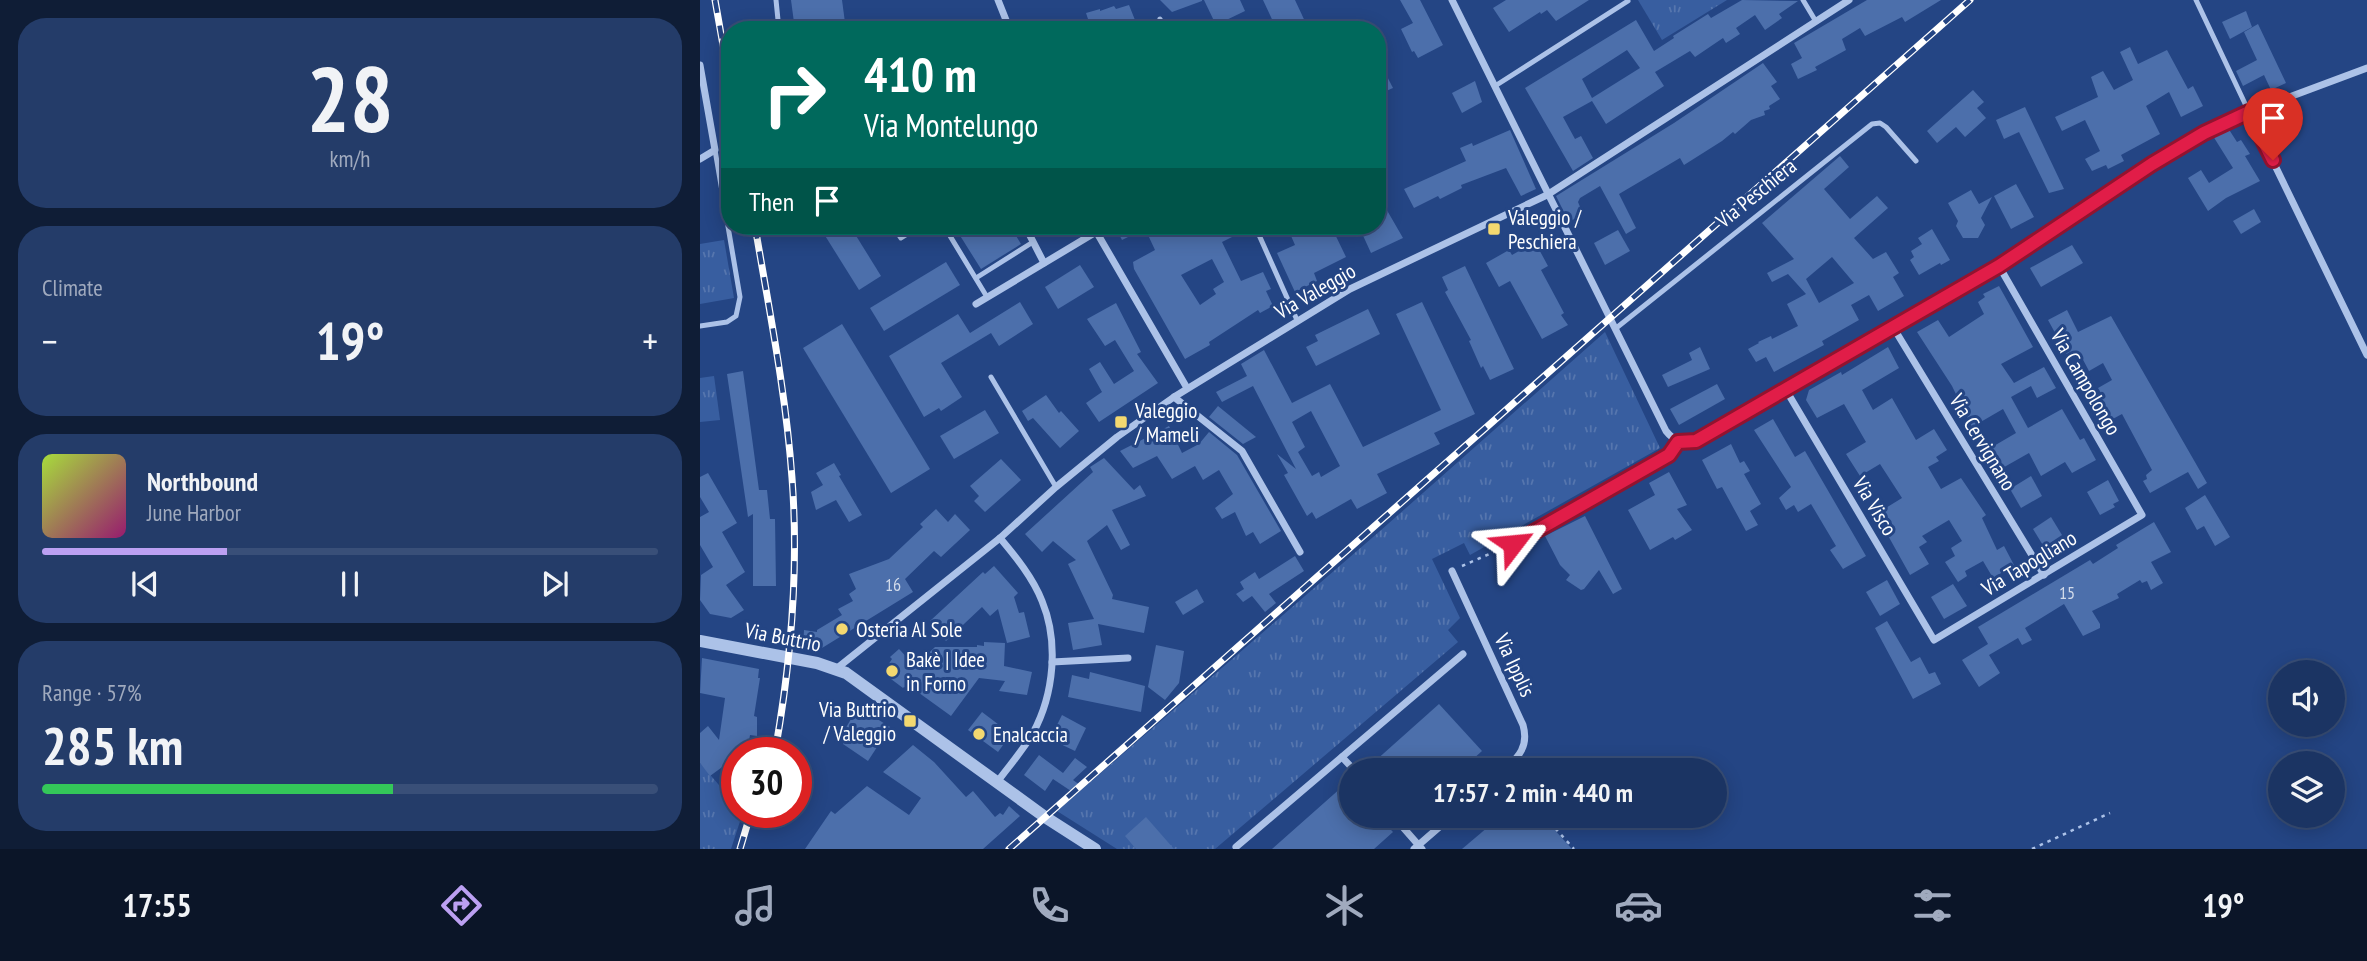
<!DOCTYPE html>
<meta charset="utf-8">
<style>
body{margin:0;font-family:"PT Sans Narrow",sans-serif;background:#243c69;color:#f1f3f6;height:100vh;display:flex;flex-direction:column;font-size:26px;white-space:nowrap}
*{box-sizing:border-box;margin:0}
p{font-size:23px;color:#a0aabe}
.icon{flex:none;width:38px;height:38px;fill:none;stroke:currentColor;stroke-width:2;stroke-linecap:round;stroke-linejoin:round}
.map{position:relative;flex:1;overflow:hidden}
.sheet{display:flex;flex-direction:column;gap:18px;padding:18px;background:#0f1d36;width:700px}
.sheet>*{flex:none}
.hud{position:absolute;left:21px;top:21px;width:665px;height:214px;border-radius:28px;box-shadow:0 4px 18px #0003,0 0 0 2px #394f78;background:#00695c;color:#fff;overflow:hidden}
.fabs{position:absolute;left:1568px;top:660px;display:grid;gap:14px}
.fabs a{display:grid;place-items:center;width:77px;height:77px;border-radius:50%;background:#1b3463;box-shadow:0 4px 18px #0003,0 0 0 2px #394f78;font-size:35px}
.speed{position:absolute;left:21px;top:737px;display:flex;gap:14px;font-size:35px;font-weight:700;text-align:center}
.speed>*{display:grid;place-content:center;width:91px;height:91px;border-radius:50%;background:#1b3463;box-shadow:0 4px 18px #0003,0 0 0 2px #394f78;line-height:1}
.speed .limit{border:10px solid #d22;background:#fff;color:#111}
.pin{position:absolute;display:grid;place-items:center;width:60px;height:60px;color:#fff;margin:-72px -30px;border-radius:50% 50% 50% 0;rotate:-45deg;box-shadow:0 0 7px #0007}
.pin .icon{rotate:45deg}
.me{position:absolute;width:77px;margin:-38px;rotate:61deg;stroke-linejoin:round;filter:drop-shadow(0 0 5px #0008)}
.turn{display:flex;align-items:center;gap:24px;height:147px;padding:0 28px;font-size:32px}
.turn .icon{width:91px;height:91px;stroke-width:2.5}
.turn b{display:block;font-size:49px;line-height:60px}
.then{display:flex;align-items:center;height:66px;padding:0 28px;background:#0003;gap:14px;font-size:26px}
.big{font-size:52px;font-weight:600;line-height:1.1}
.sheet .tile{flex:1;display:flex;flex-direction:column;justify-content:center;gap:10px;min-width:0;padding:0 24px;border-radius:28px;background:#243c69}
.sheet .dial{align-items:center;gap:0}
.dial b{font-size:91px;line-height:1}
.song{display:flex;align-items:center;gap:21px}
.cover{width:84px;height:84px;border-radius:10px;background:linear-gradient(135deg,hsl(80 70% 55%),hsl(320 70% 35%))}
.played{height:7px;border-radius:4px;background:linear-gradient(90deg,#bca0f2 30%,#394f78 30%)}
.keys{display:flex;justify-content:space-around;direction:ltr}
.heat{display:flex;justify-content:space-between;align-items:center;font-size:38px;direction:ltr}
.charge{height:10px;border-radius:5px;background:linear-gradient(90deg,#34c759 57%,#394f78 0)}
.trip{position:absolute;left:639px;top:758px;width:388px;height:70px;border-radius:35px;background:#1b3463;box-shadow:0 4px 18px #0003,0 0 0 2px #394f78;font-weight:600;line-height:70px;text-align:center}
.menu{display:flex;height:112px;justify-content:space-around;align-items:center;background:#0b1528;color:#a0aabe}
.menu .icon{width:49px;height:49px}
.menu .current{color:#bca0f2}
.menu b{font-size:32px;color:#f1f3f6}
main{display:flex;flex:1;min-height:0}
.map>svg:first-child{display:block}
.grass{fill:url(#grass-tufts)}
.building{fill:#4c6fab;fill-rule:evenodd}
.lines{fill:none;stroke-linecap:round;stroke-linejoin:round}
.path{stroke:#acc2e8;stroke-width:2.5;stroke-dasharray:3.5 5;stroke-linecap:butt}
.service{stroke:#acc2e8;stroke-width:5}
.minor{stroke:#acc2e8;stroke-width:7}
.tertiary{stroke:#acc2e8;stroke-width:12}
.rail-casing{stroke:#fff;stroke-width:7}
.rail{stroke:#244584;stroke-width:4.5;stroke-dasharray:13;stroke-linecap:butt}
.route-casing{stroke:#92132f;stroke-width:18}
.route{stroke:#e11d48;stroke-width:12}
.poi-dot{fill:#f3d870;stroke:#244584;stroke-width:2.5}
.labels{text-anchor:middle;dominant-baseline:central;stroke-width:6;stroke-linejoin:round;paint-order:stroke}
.number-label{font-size:18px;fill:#d2dbea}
.street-label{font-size:21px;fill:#fff;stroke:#244584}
.poi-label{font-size:21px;fill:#fff;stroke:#244584;text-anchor:start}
</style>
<main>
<section class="sheet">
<div class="tile dial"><b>28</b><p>km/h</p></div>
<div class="tile"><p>Climate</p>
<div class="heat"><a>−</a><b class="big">19°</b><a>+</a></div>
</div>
<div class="tile">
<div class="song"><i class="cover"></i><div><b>Northbound</b><p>June Harbor</p></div></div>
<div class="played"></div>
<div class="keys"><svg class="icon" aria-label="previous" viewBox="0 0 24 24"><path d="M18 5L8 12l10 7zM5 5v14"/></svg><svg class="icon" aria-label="pause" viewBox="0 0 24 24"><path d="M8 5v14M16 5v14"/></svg><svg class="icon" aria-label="next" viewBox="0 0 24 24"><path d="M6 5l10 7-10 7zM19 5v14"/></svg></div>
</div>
<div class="tile"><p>Range · 57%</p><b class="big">285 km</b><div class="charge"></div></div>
</section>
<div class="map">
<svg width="1667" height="849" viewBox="0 0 1667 849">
<defs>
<pattern id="grass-tufts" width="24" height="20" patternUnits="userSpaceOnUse" patternTransform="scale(1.75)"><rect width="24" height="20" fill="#385ea0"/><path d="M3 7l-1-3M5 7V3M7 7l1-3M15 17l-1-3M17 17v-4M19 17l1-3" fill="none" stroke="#5676ae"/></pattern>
</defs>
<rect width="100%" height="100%" fill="#244584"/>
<g class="grass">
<polygon points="938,0 1027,0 962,40"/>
<polygon points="24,240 34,298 0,304 0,244"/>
<polygon points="905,332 960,448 770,555 764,543 732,559 760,618 748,630 758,642 515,849 417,849 357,811 680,531"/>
<polygon points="14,376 20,420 0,422 0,378"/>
<polygon points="0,763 37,806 37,812 43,812 31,849 0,849"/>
</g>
<g class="building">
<polygon points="91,0 142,0 146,30 95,30"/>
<polygon points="460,0 502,0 502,1 472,12"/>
<polygon points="504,0 540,0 545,11 516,25"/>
<polygon points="563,0 595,0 609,30 577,30"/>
<polygon points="700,0 720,0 743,45 718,58 714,51 712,52 701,29 713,23"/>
<polygon points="806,0 889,0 856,21 847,10 841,14 840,12 809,32 793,8"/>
<path d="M1042,0L1098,1L1079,14L1082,18L1065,30L1055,15L1036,28L1040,34L1026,43L1023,38L995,57L990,51L955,72L964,86L906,124L892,101L863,117L875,139L881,136L893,158L873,171L825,88L936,20L954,51L974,38L973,36L1008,14L1011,18ZM927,50L940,68L892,98L882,79Z"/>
<polygon points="1167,0 1241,0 1205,22 1202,17 1165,36 1160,28 1142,39 1146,50 1115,67 1117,70 1098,79 1091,64 1102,58 1094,43"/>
<polygon points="429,5 439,30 408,30 405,21 390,25 386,13 400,9 400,11 414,6 416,9"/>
<polygon points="1546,11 1552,27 1530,39 1522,22"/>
<polygon points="1558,24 1586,83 1571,90 1564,75 1543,86 1536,71 1557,60 1544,32"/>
<polygon points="1430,47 1438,64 1467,50 1488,89 1493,86 1503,106 1481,117 1469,92 1446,106 1460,134 1421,155 1424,161 1408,169 1406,165 1392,171 1385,159 1400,151 1385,120 1362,131 1355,117 1398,97 1391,77 1403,71 1414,90 1433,80 1420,52"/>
<polygon points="677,57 693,88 677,95"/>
<polygon points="1063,63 1077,82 1071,86 1080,99 1069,106 1070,109 1064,111 1065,115 1051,120 1035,134 1033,132 1022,141 984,165 980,158 919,194 936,228 926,234 900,186 880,198 878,202 883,214 869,222 856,196 974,123"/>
<polygon points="775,81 782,102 762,113 752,93"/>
<polygon points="1273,90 1284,102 1277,108 1286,118 1265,137 1256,127 1237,143 1227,131"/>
<polygon points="1325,107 1334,126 1364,189 1349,193 1319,132 1304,139 1296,120"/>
<polygon points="1528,128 1537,142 1541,140 1550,154 1545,156 1560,181 1526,198 1508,211 1488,178 1501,170 1509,183 1533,168 1513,136"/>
<polygon points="810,130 836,189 821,196 806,168 761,185 762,188 740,199 738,196 714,208 704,189 766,161 760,148 772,143 773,146"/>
<path d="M1140,156L1149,167L1124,189L1150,219L1177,196L1188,208L1154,238L1173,259L1186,252L1199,273L1193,277L1204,296L1178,311L1169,295L1151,305L1159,320L1122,341L1124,345L1074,372L1066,357L1056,362L1048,349L1059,343L1058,342L1071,336L1072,339L1098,326L1087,304L1106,294L1088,274L1072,282L1067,273L1094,259L1062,223ZM1132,257L1154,283L1119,303L1106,279Z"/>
<polygon points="1316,184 1334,217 1311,229 1294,196"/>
<polygon points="1271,190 1279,204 1292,197 1281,218 1285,225 1278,238 1263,238 1256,226 1258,221 1248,203"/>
<polygon points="677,193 703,238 671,253 660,229 668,226 677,226"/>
<polygon points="1554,209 1561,222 1541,234 1533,221"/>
<polygon points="119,226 150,226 181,276 159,290"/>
<polygon points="254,226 285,226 290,234 303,226 310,226 321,244 281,269"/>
<polygon points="415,226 450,226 422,240"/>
<path d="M466,226H550V228L522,242L541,281L563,272L571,289L566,291L573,306L560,313L558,310L509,342L510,345L485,359L434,269L433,262L455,250L448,235ZM512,259L524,282L513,289L516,294L500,305L481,275Z"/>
<polygon points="594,226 631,226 646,257 614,273 617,281 595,292 577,253 595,245 588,229"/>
<polygon points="1232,229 1250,260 1241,265 1240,263 1219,275 1210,260 1214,257 1211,251 1222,244 1218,238"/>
<polygon points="918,230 930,251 905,265 894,243"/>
<polygon points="835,242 848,266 841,270 864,313 861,315 868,325 842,339 810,281 799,287 786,263 809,250 812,255"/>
<polygon points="1372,245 1383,263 1341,287 1330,268"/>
<polygon points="246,262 260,285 184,331 170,308"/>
<polygon points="380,265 394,287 358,309 345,287"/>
<polygon points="765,266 814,369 790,380 783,366 781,368 769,341 771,340 745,292 748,290 742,277"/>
<polygon points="1299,286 1333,347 1301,364 1314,383 1344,367 1356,388 1337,398 1331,386 1311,397 1328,428 1362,409 1380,440 1384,438 1396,460 1372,473 1365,462 1341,476 1329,453 1299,470 1287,450 1316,433 1303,409 1272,427 1252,386 1217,332 1238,320 1249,337 1284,314 1278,302 1285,297 1283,294"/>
<polygon points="320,302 333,324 299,346 291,333 241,363 262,397 241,411 239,408 224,417 189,356 258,314 270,333"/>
<path d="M722,302L775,414L734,433L740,444L677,474L687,493L657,509L651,499L616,519L612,512L607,516L584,475L588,473L577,454L596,469L553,386L522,402L516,392L547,376L541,364L564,350L592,403L630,384L663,447L741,410L696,314ZM611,411L640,466L621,477L619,472L612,476L598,452L605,447L592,422Z"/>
<polygon points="416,303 441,352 437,354 458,383 399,422 386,403 402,392 389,369 400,362 414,384 434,371 415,340 405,346 387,319"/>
<polygon points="668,309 680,334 616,366 606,347 618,341 615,335"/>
<polygon points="1367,310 1378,332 1411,316 1507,483 1498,489 1488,472 1450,493 1443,481 1447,479 1446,475 1452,470 1422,414 1409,421 1408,419 1403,421 1390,399 1401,393 1398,388 1412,380 1403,363 1389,371 1380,354 1370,360 1348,320"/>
<polygon points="142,324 230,469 191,493 103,348"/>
<polygon points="1000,347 1010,369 968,387 962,375 992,360 989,353"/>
<polygon points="1188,347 1199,368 1162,390 1173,410 1192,398 1216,440 1234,429 1247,450 1236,457 1239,461 1228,467 1241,489 1261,478 1286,515 1282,518 1297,550 1304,546 1314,565 1293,578 1283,561 1265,571 1267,576 1258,582 1245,562 1255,556 1251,548 1262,541 1249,520 1222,536 1227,542 1219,547 1229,564 1210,575 1176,514 1202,498 1180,464 1160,476 1146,454 1166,442 1144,404 1117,418 1106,400 1109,390 1141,372 1142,375"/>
<polygon points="43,371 59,490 67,490 70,519 75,519 76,586 53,586 53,514 48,517 27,374"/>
<polygon points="1017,384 1025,399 979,425 970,409"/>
<polygon points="346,395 359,413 361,411 379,431 360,448 333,418 328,421 322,411"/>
<polygon points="518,406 556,437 543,444 509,417"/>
<polygon points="285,410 299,433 254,459 240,436"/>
<polygon points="1073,419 1095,457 1105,451 1166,556 1143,569 1130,550 1136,546 1111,504 1098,512 1094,505 1086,510 1079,498 1091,487 1054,430"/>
<polygon points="469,426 482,453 499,444 509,432 537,455 581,531 560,544 553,532 546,536 535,512 522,519 515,508 533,494 519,470 503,480 495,466 472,479 457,456 433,468 420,451"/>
<polygon points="1031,444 1040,463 1044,461 1050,471 1044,474 1061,504 1050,511 1058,525 1046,531 1022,487 1017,489 1002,460"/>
<polygon points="404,458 434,490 440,485 446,496 412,510 430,545 421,550 407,525 387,541 413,595 412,599 449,607 444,633 398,624 402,645 373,650 368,623 394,619 368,564 376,560 353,541 342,552 325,534 393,472 390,467"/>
<polygon points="301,459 321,480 285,512 274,501 279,496 270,486"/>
<polygon points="134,463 141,475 139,476 162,515 149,522 136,500 116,510 111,492 123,485 116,473"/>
<polygon points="969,472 987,505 977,509 992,530 975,540 973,537 950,550 928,510 955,495 949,483"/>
<polygon points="8,473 37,523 22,532 45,572 26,585 44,610 31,618 10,614 0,600 1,575 13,567 0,545 0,517 9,512 0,497 0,477"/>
<polygon points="1331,476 1342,496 1321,508 1310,489"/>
<polygon points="1408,480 1419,501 1413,504 1415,507 1400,515 1387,492"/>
<polygon points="1505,495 1530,537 1515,546 1504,526 1497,530 1485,508"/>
<polygon points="236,509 248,522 255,514 270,530 241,557 234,551 205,579 213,592 122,648 117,649 117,651 103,649 104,630 117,632 117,630 142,615 138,609 153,601 149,594 156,589 149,574 189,559 223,527 220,524"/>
<polygon points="885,516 922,589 913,594 899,570 884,589 881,590 866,580 870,575 860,565 845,536"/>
<polygon points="1351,517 1362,535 1344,547 1333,529"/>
<polygon points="1454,522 1471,552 1451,562 1463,583 1451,590 1447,581 1442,583 1440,580 1417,594 1419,598 1392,611 1400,624 1400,628 1383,636 1364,604 1325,628 1332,640 1322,645 1318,638 1289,655 1300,673 1279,687 1262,660 1288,644 1278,627 1390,560 1393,564 1418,548 1416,545"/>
<polygon points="595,556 604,571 569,594 576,603 565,612 552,596 543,602 536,594 544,589 540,582 555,572 559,579"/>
<polygon points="294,566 318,593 314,597 319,613 324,612 330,637 307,643 298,609 290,616 282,607 246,641 230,621 283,572 285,574"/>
<polygon points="1187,580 1200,604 1180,616 1166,592"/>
<polygon points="1253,584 1267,606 1244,619 1231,597"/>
<polygon points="497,589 504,602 483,615 475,602"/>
<polygon points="1187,621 1211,662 1220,657 1229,674 1235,672 1241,684 1213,699 1175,628"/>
<polygon points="284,642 305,643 304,666 332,672 327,695 299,691 305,681 279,678 251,716 215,690 214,692 204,687 203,688 187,676 186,668 192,659 190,657 199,649 215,666 235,647 277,647 277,645 284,646"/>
<polygon points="456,645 484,651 479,683 465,700 448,687"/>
<polygon points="2,658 59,669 58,678 60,678 54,716 57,717 57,736 50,735 47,752 37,752 37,780 25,765 10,776 0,763 0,733 8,726 19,740 25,698 0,693"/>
<polygon points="390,672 445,686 441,712 368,697 372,675 389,679"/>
<polygon points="739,704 782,751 761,770 665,770"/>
<polygon points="158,707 190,727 168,761 143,744 144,731"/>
<polygon points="282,712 311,734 298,752 268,730"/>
<polygon points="362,715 386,728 375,751 350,739"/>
<polygon points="213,745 234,762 266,797 273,791 295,817 300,813 303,815 309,806 320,816 283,849 105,849 131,811 135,814 167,786 209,815 221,798 183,772"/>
<polygon points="339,755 363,773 375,758 387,767 373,780 380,785 374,793 353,779 345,791 324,775"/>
<polygon points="651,779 651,816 678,816 693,832 674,849 572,849"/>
<polygon points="801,816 842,816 872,849 762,849"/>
<polygon points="446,817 474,849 436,849 425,836"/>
</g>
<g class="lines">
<g class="path">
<polyline points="762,566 803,548"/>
<polyline points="844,816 874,849"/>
<polyline points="1332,849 1410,813"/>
</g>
<g class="service">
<polyline points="76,0 79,30"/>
<polyline points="1103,0 1115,20"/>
<polyline points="1496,0 1549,112"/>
<polyline points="460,19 465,30"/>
<polyline points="795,86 928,1"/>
<polyline points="193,226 201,238 220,226"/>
<polyline points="244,226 287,297"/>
<polyline points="555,226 597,320"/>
<polyline points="276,278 333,242"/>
<polyline points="0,326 27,322 36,316 40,297 15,150"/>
<polyline points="915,329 1172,124 1180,123 1186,127 1216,161"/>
<polyline points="291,377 356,487"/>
</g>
<g class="minor">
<polyline points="298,0 310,30"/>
<path d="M752,0L966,431C974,441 982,444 996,441L1299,266L1453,164L1504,133L1549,112L1667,68"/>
<polyline points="0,65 15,150 0,159"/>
<polyline points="1549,112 1667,355"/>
<polyline points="325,226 344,263"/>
<polyline points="393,226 487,388"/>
<polyline points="276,304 396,232"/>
<polyline points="1193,327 1344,575"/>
<polyline points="1086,390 1234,640 1442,515 1299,266"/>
<polyline points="474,397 542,451 600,552"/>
<polyline points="813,544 969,455 978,442"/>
<path d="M752,571L823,725C829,746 819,757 804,770"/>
<polyline points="352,662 428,658"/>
<polyline points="136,669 300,538 356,487 417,437 474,397 650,289 847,195 1149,0"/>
<polyline points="642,757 654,770"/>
<path d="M298,781C310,765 323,750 333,733C354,694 359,642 342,601C333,578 316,557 300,538"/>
<polyline points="693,816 722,849"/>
<polyline points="536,847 763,654"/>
<polyline points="714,849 752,816"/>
</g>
<polyline class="tertiary" points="0,641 117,663 146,673 345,817 395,849"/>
<g class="rail-casing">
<g id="rail">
<polyline points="15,0 30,85"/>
<path d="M55,226C69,309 86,393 92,478C99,570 91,662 75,752"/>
<polyline points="40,849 51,812"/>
<polyline points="309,849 1270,0"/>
</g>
</g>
<use href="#rail" class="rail"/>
</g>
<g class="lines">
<g class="route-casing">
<polyline id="route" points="813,544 969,455 978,442 996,441 1299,266 1452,164 1504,133 1549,112 1573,160"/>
</g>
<use href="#route" class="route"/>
</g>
<g class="poi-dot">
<rect x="787" y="222" width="14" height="14" rx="3.5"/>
<rect x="414" y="415" width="14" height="14" rx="3.5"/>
<circle cx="142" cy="629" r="7"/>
<circle cx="192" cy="671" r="7"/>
<rect x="203" y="714" width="14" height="14" rx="3.5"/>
<circle cx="279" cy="734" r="7"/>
</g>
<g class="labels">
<g class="number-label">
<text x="193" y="584">16</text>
<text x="1367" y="592">15</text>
</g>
<g class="street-label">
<text transform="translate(1056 193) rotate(-39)">Via Peschiera</text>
<text transform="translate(615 291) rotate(-30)">Via Valeggio</text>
<text transform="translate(1386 382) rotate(60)">Via Campolongo</text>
<text transform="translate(1283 442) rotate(59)">Via Cervignano</text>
<text transform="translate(1175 506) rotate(59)">Via Visco</text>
<text transform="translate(1329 563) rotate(-31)">Via Tapogliano</text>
<text transform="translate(83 637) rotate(11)">Via Buttrio</text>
<text transform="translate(815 665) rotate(65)">Via Ipplis</text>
</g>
<g class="poi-label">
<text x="808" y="217">Valeggio /<tspan x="808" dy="24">Peschiera</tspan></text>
<text x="435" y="410">Valeggio<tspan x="435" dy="24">/ Mameli</tspan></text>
<text x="156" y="629">Osteria Al Sole</text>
<text x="206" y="659">Bakè | Idee<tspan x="206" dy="24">in Forno</tspan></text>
<text x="196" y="709" text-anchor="end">Via Buttrio<tspan x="196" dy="24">/ Valeggio</tspan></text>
<text x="293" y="734">Enalcaccia</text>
</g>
</g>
</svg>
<div class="fabs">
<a><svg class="icon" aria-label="sound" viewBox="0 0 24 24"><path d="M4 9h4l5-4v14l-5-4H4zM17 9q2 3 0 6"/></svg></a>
<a><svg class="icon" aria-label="layers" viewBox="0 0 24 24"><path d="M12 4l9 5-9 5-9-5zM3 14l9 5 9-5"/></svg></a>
</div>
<div class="speed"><div class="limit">30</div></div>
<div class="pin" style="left:1573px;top:160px;background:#d93025"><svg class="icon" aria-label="arrive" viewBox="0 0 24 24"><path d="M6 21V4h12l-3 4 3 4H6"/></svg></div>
<svg class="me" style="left:813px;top:544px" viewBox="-20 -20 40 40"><path d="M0-17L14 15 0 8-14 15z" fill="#e11d48" stroke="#fff" stroke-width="4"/></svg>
<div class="trip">17:57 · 2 min · 440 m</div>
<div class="hud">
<div class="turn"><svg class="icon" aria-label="right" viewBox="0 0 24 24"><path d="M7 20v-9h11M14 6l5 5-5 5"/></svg><div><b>410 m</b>Via Montelungo</div></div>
<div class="then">Then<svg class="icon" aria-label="arrive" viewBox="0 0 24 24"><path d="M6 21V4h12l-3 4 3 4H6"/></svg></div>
</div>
</div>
</main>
<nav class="menu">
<b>17:55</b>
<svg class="icon current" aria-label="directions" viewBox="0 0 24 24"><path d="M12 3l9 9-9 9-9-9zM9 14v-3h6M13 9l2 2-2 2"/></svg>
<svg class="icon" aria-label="music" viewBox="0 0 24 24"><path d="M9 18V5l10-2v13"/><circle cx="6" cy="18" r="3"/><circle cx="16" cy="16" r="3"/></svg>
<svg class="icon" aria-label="phone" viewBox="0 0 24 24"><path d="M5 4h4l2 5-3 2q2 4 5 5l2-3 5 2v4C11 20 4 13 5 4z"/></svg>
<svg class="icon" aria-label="climate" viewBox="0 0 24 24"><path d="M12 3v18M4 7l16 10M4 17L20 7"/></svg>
<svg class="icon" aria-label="car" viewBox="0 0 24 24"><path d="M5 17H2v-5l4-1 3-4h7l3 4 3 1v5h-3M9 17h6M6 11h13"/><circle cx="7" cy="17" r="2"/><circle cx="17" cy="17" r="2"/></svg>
<svg class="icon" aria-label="filters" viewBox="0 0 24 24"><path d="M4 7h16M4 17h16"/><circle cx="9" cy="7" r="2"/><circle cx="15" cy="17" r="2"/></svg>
<b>19°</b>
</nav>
